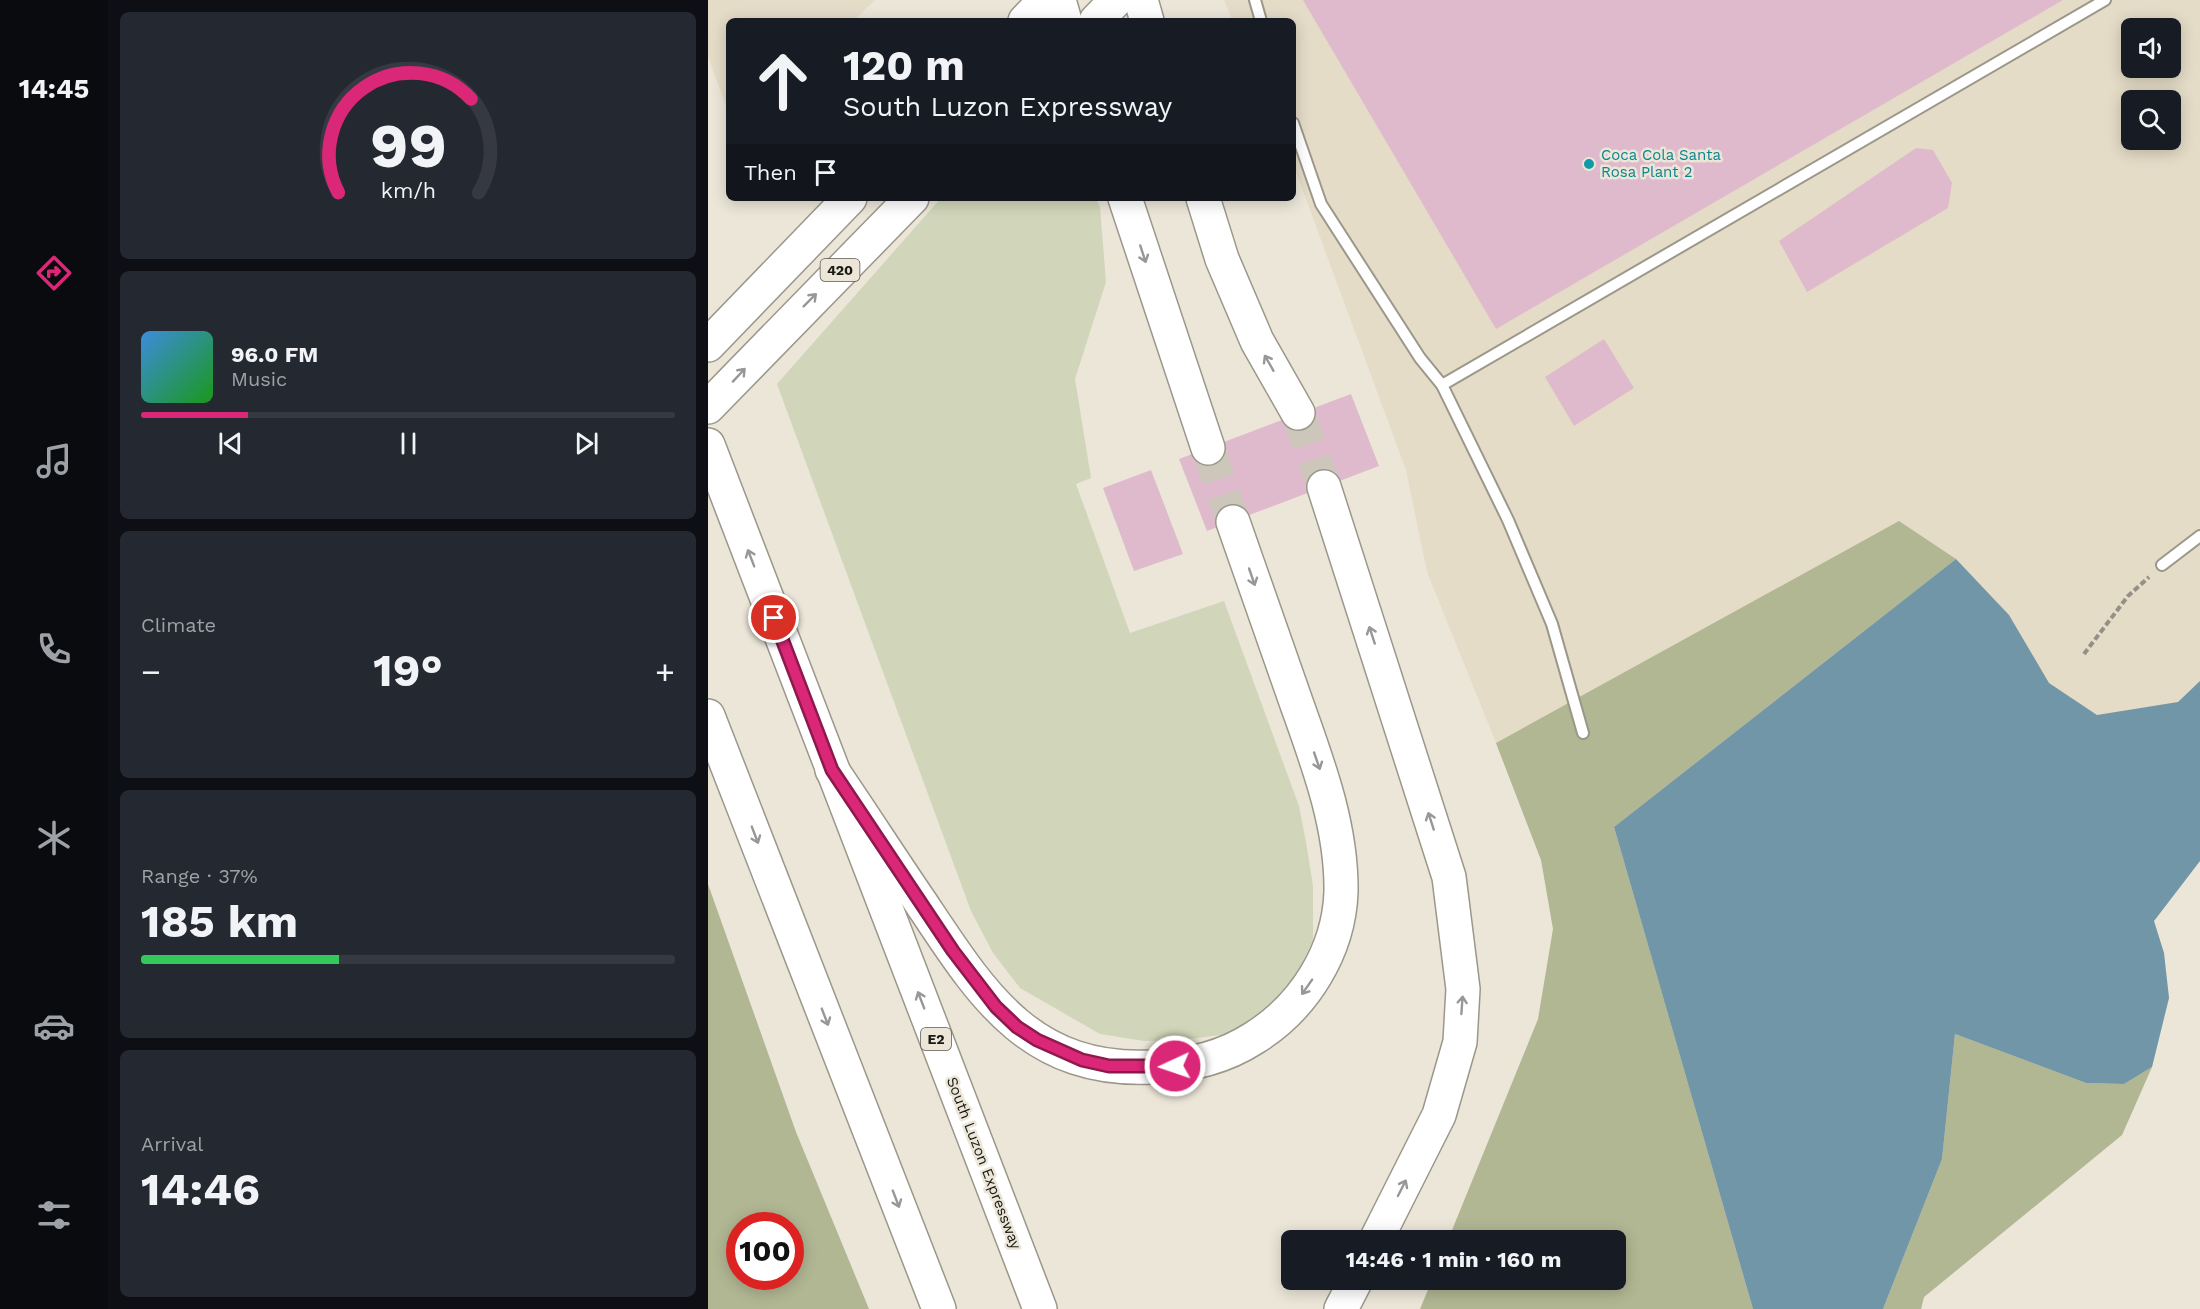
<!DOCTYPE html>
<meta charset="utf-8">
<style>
body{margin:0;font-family:"Work Sans",sans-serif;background:#242831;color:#f1f3f6;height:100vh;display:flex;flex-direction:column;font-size:22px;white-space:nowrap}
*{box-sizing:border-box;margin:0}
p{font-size:20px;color:#9ea1a6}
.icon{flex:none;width:33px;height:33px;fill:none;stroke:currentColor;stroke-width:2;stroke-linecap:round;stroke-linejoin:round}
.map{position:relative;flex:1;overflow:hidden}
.drawer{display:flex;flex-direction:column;gap:12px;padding:12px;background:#0d0f14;width:600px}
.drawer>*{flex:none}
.top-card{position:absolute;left:18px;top:18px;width:570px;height:183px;border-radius:9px;box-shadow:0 3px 15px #0003;background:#171b24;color:#f1f3f6;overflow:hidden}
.fabs{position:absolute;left:1413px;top:18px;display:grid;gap:12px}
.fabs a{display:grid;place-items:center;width:60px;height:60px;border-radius:9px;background:#171b24;box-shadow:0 3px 15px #0003;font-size:30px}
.speed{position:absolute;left:18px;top:1212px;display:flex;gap:12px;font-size:30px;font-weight:700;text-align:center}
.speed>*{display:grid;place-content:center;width:78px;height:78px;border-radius:50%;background:#171b24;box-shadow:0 3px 15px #0003;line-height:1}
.speed .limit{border:9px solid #d22;background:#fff;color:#111}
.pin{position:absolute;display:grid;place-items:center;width:51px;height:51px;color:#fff;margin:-26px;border:3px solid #fff;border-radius:50%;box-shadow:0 2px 6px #0007}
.me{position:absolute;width:66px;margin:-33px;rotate:267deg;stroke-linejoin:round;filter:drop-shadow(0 0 4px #0008)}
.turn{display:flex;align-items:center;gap:21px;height:126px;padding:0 18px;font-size:27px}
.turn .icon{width:78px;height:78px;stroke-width:2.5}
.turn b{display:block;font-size:42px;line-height:51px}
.then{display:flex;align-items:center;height:57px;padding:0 18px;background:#0003;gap:12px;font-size:22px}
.big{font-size:45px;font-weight:700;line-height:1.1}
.drawer .card{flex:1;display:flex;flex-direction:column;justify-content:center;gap:9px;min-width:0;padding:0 21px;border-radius:9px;background:#242831}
.drawer .dial{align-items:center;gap:0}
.dial svg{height:156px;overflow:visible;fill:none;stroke:#363941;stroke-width:7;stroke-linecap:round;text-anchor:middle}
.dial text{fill:#f1f3f6;stroke:none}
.song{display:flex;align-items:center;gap:18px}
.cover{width:72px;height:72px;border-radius:9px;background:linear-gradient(135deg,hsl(210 70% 55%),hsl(120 70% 35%))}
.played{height:6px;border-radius:3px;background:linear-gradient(90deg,#db2777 20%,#363941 20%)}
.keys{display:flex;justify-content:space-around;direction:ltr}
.heat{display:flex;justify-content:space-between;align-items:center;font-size:33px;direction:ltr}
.charge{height:9px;border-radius:4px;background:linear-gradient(90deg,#34c759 37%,#363941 0)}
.trip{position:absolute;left:573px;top:1230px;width:345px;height:60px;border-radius:9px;background:#171b24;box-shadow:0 3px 15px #0003;font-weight:700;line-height:60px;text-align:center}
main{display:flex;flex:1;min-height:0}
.tab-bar{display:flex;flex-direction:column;width:108px;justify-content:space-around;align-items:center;background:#090b0e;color:#9ea1a6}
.tab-bar .icon{width:42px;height:42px}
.tab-bar .current{color:#db2777}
.tab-bar b{font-size:27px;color:#f1f3f6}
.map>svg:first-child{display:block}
.built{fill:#e4dcc7;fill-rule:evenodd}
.green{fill:#d1d6ba}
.forest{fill:#b1b693;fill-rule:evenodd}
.water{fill:#7196a7}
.building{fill:#dfbacc}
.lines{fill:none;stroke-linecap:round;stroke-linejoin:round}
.motorway-tunnel{stroke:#ccc7ba;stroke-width:33;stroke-dasharray:33 16;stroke-linecap:butt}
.service-casing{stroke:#9b978a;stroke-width:14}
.primary-casing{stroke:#9b978a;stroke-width:36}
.motorway-casing{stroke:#9b978a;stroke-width:36}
.path{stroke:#949086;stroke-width:4;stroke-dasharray:6 3;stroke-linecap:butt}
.service{stroke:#fff;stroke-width:10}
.primary{stroke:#fff;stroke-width:33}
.motorway{stroke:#fff;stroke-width:33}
.oneway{stroke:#989795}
.route-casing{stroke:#8e194d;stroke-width:15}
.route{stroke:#db2777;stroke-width:10}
.culture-dot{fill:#0f9aa8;stroke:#ebe6d8;stroke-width:2}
.labels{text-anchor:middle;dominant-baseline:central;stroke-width:5;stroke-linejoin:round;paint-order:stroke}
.shield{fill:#ebe6d8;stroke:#59564e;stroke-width:1.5}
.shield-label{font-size:14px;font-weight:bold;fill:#1a1813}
.culture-label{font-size:15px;fill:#0d838f;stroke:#ebe6d8;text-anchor:start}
.street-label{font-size:15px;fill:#1a1813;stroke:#ebe6d8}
</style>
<main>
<nav class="tab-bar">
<b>14:45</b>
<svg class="icon current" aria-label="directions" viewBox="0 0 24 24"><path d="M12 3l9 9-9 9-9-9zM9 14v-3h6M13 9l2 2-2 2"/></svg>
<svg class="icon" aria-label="music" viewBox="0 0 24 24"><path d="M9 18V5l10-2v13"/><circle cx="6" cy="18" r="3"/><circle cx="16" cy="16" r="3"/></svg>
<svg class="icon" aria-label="phone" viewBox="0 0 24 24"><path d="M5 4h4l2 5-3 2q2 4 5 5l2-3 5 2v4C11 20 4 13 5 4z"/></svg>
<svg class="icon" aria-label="climate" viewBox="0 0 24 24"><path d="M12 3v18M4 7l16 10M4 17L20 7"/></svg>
<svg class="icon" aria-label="car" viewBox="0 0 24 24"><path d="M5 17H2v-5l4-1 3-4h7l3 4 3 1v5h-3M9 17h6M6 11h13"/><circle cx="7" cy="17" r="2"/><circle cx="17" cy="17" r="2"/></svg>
<svg class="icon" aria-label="filters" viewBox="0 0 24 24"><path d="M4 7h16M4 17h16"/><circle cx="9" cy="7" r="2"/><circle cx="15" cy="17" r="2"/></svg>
</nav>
<section class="drawer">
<div class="card dial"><svg viewBox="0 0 100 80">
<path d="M14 69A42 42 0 1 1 86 69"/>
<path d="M14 69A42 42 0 0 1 82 21" stroke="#db2777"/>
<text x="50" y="56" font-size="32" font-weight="700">99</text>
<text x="50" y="72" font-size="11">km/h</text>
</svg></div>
<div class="card">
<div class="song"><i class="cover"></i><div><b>96.0 FM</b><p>Music</p></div></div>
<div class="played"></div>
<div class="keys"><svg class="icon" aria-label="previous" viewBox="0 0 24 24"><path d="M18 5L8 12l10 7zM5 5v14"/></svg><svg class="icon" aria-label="pause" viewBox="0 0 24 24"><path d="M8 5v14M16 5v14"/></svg><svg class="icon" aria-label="next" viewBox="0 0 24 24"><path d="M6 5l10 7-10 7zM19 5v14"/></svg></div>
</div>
<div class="card"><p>Climate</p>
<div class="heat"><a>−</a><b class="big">19°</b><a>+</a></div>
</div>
<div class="card"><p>Range · 37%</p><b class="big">185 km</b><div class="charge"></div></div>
<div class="card"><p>Arrival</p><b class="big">14:46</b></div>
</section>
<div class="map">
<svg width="1492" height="1309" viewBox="0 0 1492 1309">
<rect width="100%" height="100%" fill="#ebe6d8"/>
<g class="built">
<polygon points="0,0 167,0 145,21 21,21 21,115 0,56"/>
<path d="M516,0H1492V861L1446,921L1456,953L1461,998L1444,1067L1414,1135L1216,1297L1213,1309H1006L788,743L719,572L698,470L585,164V21H525ZM1424,28H1462V68H1424ZM1424,100H1462V140H1424Z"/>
</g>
<polygon class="green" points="233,198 388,198 392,207 398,282 367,379 383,478 368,484 422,633 516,601 591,806 598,842 605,886 605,940 584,985 551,1014 519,1034 475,1040 436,1041 392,1034 312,988 285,953 263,911 69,384"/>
<g class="forest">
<polygon points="1191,521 1248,559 906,827 1045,1309 712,1309 724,1280 908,1280 908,1240 740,1240 830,1019 845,929 833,860 788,743"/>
<path d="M0,884L88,1132L161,1309H0ZM32,1226H82V1276H32Z"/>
<polygon points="1247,1034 1378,1083 1416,1084 1444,1067 1414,1135 1216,1297 1213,1309 1175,1309 1234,1159"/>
</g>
<polygon class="water" points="1248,559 1301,615 1341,683 1389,715 1470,702 1492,681 1492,861 1446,921 1456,953 1461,998 1444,1067 1416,1084 1378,1083 1247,1034 1234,1159 1175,1309 1045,1309 906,827"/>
<g class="building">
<polygon points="595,0 1355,0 788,329"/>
<polygon points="1208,148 1225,150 1244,183 1240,208 1099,292 1071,241"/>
<polygon points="896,339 926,388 866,426 837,377"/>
<polygon points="643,394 671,466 499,531 471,459"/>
<polygon points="443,470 475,554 426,571 395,488"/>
</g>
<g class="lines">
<g class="motorway-tunnel">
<polyline points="590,413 616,487"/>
<polyline points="500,448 525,522"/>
</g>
<g class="service-casing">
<g id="service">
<polyline points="547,0 553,21"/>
<polyline points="585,123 613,204 712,358 734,385 1397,0"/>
<polyline points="734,385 800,520 844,624 875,733"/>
<polyline points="1454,565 1492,536"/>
</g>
</g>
<g class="primary-casing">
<g id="primary">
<polyline points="351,0 357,21"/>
<polyline points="317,21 337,0"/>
<polyline points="388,21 408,0"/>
<polyline points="0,345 142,198"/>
<polyline points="0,407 204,198"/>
</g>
</g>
<g class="motorway-casing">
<g id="motorway">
<polyline points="433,0 439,21"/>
<polyline points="417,198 500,448"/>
<polyline points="495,198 514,259 549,341 590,413"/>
<polyline points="0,445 332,1309"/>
<polyline points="616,487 741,877 755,989 752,1042 731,1115 668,1240"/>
<polyline points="0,716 231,1309"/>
<path d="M124,770C154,814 183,859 213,903C273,993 321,1073 444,1067C482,1066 515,1058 546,1038C596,1007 631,951 633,892C634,825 609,761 587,699C566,640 546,581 525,522"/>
<polyline points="633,1309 648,1280"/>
</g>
</g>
<polyline class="path" points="1376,654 1420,596 1441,577"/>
<use href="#service" class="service"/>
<use href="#primary" class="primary"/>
<use href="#motorway" class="motorway"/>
</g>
<defs><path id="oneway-shaft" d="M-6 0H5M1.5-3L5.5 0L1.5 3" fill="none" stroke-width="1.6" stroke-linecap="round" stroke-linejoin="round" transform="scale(1.5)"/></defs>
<g class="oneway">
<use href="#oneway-shaft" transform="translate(435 254) rotate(72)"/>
<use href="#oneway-shaft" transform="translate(102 300) rotate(-45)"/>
<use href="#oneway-shaft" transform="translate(561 363) rotate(-120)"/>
<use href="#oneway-shaft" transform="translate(31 375) rotate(-47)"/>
<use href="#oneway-shaft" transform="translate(43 558) rotate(-111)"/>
<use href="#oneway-shaft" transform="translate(544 577) rotate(71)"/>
<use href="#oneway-shaft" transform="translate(664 635) rotate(-108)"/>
<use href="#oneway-shaft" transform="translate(609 761) rotate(71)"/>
<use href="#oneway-shaft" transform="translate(723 821) rotate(-108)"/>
<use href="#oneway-shaft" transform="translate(47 835) rotate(69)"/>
<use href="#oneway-shaft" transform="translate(599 987) rotate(125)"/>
<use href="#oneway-shaft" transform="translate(213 1000) rotate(-111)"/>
<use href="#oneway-shaft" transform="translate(754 1005) rotate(-86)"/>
<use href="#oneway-shaft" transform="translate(117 1017) rotate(69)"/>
<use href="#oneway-shaft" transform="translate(694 1188) rotate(-63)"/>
<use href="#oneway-shaft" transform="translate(188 1199) rotate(69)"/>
</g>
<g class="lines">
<g class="route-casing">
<polyline id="route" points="66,618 124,770 245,951 288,1007 309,1027 329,1040 374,1060 401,1066 467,1066"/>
</g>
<use href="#route" class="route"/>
</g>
<circle class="culture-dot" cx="881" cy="164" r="6"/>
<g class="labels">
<g class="shield">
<rect x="112.5" y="259" width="39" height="22" rx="4.5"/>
<rect x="213" y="1028" width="30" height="22" rx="4.5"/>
</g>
<g class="shield-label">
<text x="132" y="270">420</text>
<text x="228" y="1039">E2</text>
</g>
<g class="culture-label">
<text x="893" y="155">Coca Cola Santa<tspan x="893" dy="17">Rosa Plant 2</tspan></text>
</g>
<g class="street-label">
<text transform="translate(276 1163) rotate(69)">South Luzon Expressway</text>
</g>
</g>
</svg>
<div class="fabs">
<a><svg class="icon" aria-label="sound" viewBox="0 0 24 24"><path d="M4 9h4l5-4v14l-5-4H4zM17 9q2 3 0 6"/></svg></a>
<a><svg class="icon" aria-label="search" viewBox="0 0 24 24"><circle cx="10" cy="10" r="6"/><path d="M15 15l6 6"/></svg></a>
</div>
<div class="speed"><div class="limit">100</div></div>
<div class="pin" style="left:66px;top:618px;background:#d93025"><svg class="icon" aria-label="arrive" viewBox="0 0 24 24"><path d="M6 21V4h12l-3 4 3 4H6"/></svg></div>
<svg class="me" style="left:467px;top:1066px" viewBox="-20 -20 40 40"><circle r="17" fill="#db2777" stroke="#fff" stroke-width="3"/><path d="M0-11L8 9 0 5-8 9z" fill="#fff"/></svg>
<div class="trip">14:46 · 1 min · 160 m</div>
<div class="top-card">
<div class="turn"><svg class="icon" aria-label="ahead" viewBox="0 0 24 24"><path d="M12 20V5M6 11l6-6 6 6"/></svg><div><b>120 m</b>South Luzon Expressway</div></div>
<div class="then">Then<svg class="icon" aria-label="arrive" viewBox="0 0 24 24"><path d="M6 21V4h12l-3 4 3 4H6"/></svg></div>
</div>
</div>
</main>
